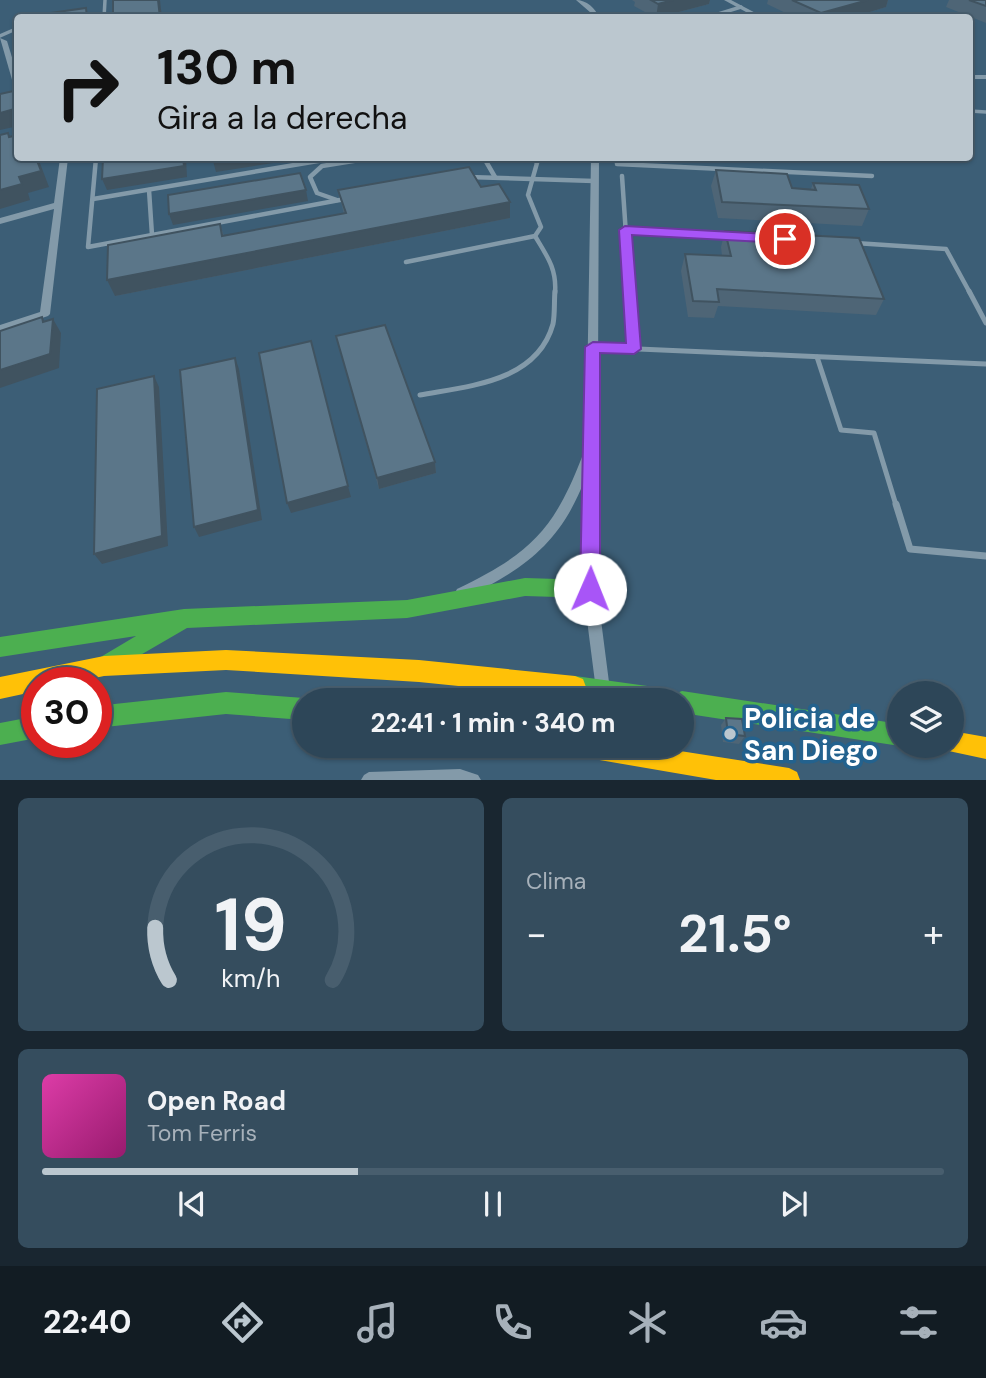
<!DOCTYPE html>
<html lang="es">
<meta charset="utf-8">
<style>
body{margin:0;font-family:"DM Sans",sans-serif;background:#354d5e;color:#f1f3f6;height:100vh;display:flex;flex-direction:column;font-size:26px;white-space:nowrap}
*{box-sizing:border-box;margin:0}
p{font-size:23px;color:#a7b1ba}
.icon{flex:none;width:38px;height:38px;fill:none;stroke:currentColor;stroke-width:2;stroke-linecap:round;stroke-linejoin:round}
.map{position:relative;height:780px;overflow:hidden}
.panel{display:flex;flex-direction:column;gap:18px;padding:18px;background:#192630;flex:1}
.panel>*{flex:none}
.banner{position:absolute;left:14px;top:14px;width:959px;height:147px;border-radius:7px;box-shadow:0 2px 5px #0004,0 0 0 2px #485e6e;background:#bbc7cf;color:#111;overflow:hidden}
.buttons{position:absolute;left:887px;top:681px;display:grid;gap:14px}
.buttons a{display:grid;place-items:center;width:77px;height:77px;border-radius:50%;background:#2d4658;box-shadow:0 2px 5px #0004,0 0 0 2px #485e6e;font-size:35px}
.speed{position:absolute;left:21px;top:667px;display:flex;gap:14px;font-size:35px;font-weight:700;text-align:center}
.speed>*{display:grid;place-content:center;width:91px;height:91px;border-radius:50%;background:#2d4658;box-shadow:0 2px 5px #0004,0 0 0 2px #485e6e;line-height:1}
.speed .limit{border:10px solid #d22;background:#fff;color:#111}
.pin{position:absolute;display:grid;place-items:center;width:60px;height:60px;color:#fff;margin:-30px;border:4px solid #fff;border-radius:50%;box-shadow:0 2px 7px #0007}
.me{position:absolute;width:77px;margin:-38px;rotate:1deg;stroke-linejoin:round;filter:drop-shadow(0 0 5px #0008)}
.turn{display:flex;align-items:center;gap:24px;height:147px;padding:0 28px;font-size:32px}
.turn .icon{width:91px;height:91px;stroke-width:2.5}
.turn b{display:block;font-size:49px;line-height:60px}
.big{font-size:52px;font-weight:700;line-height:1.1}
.panel .tile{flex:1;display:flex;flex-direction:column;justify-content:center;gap:10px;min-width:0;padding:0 24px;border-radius:10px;background:#354d5e}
.panel .dial{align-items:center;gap:0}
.dial svg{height:182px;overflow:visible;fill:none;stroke:#485e6e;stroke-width:7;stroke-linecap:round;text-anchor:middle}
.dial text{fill:#f1f3f6;stroke:none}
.song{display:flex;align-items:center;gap:21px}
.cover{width:84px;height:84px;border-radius:10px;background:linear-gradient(135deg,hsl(320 70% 55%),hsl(320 70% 35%))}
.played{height:7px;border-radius:4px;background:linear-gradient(90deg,#bbc7cf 35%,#485e6e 35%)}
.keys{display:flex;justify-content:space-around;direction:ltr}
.heat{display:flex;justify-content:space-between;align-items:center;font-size:38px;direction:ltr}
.panel .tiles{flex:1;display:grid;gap:18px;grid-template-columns:1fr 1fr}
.tile:last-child{grid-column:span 2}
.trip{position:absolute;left:292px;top:688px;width:402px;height:70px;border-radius:35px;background:#2d4658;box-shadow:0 2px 5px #0004,0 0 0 2px #485e6e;font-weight:700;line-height:70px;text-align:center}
.tab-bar{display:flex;height:112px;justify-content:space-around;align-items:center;background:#121c23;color:#a7b1ba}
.tab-bar .icon{width:49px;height:49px}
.tab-bar .selected{color:#bbc7cf}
.tab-bar b{font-size:32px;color:#f1f3f6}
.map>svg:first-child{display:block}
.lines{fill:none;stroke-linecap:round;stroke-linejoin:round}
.lane-far3{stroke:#839aa9;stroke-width:3.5}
.lane-far2{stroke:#839aa9;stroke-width:4.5}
.lane-far1{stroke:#839aa9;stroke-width:5}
.lane{stroke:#839aa9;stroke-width:7}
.street{fill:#839aa9;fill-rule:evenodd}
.fast{fill:#4caf50;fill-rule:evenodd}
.slow{fill:#ffc107;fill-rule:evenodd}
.wall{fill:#4e6576}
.shaded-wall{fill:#405360}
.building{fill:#5b7689;stroke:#405360;stroke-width:2}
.route{fill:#a855f7;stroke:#6d37a1;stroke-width:2}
.poi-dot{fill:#bbc7cf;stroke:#23628e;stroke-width:2.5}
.labels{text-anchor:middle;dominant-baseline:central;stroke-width:7;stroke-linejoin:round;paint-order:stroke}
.near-poi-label{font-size:28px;font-weight:bold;fill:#fff;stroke:#23628e;text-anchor:start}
</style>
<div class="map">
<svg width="986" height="780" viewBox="0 0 986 780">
<rect width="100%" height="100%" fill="#3c5e76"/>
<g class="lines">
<g class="lane-far3">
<polyline points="715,15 741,7"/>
<polyline points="104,18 105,0"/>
<polyline points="0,36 18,28"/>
<polyline points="970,111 986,112"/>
</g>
<g class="lane-far2">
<polyline points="96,158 88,247 345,199"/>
<polyline points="484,158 495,177"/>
<polyline points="617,158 617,164 872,176"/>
<polyline points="622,176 630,293"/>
<polyline points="468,177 594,181"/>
<polyline points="149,190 152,235"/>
<polyline points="93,199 336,158"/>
<polyline points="337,200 317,193 310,177 322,166 372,158"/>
<polyline points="625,230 730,236"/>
<path d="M535,236C547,256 557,269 555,293"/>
<polyline points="855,243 946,249 970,293"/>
<polyline points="406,262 535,236 541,227 528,195 537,163 533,158"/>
</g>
<g class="lane-far1">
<polyline points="630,291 634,349"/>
<polyline points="969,291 986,323"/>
<polyline points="593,347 986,364"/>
<polyline points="817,357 841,430 874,433 896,505"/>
<path d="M420,395C469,386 537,382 553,324C555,314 554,301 555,291"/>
</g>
<polyline class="lane" points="896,504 910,549 986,556"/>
<g class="street">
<path d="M576,0C586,0 596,8 599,18H593L591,13Z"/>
<polygon points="724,0 731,0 765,18 757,18"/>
<polygon points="0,38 7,41 18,77 18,92 15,90"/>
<rect x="970" y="75" width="16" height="4"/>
<polygon points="60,158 68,158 50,314 48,316 0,332 0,325 40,312 54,209 0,224 0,218 54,203"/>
<path d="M591,158H599L597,589L610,690L608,695L603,697L598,695L596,690L583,589L585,479C561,542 526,568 467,597L462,599L457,597L455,593L457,589C529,554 553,532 582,457L586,453Z"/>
<polygon points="460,769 478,775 481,780 361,780 364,775 369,772"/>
</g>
<g class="fast">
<polygon points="525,578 590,580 597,583 600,589 597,595 590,598 525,596 407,618 187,628 106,675 99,672 95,665 99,658 136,636 0,657 0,637 184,609 407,600"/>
<polygon points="575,676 669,689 677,693 682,691 900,724 900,746 902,746 900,746 682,713 682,700 575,698 567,695 564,687 567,679"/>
<polygon points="226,692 304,698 309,700 304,700 304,720 226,714 96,728 96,706"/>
<polygon points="37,716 37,738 0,745 0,723"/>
</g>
<g class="slow">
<polygon points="226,650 419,660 575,676 583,679 586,687 583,695 575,698 419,682 226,670 104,676 76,682 37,682 37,691 0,699 0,677 104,656"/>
<polygon points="952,731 986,737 986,759 944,750 942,746 952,746"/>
<polygon points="571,746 648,746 789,768 797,772 800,780 716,780 582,757 574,754"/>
</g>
</g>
<g class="wall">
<polygon points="632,0 710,0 709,4 656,18 634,6 635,2"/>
<polygon points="768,0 888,0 886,7 850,18 796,18 767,4"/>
<polygon points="949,0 986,0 986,23 946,7"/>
<polygon points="716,170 792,188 811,189 813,183 869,209 862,226 718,218 711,186"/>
<polygon points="481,187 510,218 115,296 220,224 224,236 344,214 338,190"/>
<polygon points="725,231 884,299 876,315 718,306 714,318 688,317 681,271 685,254 722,256 721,247"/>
<polygon points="336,336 435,462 436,473 379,489"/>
<polygon points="726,718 745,736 739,744 723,742 721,725"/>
</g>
<g class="shaded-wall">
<polygon points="158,0 160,0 162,18 160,18"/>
<polygon points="673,0 710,0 709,4 656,18 658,4"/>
<polygon points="868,0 888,0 886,7 850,18 820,18 821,13"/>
<polygon points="18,108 18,126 0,130 0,113"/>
<polygon points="36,158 38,158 49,187 28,193 30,200 0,209 0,190"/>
<polygon points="183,158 186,158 187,177 107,190 102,179"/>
<polygon points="237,158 291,158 292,160 216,172 213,161"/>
<polygon points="306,190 308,201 173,225 169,214"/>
<polygon points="510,202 510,218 115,296 107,280"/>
<polygon points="42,317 50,331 53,319 61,333 59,368 0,388 0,370 43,322"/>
<polygon points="235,358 239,369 262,520 199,537 194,527"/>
<polygon points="154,376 159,387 168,546 102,564 94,554"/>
<polygon points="435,462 436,473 379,489 377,478"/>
<polygon points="348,486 351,497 291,513 287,503"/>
</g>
<g class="building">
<polygon points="113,0 158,0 160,18 113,18"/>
<polygon points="651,0 673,0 658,4"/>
<polygon points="792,0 868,0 821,13"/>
<polygon points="969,0 986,0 986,6"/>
<polygon points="86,8 87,18 22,18 22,17"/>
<polygon points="18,90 18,108 0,113 0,94"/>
<polygon points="8,133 9,137 18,135 18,158 36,158 41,171 19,177 22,184 0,190 0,135"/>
<polygon points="103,158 183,158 184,166 102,179"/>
<polygon points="212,158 237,158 213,161"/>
<polygon points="469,167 481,187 499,184 510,202 107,280 108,245 220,224 222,236 346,213 338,190"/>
<polygon points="716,170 787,174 792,188 816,190 813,183 859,185 869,209 722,202"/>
<polygon points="300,173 306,190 169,214 168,195"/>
<polygon points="725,231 859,238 884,299 717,289 719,302 693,301 685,254 731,256"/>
<polygon points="42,317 43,322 53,319 50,354 0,370 0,331"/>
<polygon points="385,325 435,462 377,478 336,336"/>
<polygon points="311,341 348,486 287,503 259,353"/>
<polygon points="235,358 258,510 194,527 180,370"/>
<polygon points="154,376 162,536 94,554 97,389"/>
<polygon points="726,718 742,719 745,736 728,734"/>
</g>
<polygon class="route" points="625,226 785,235 792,239 785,243 632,235 641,349 634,354 600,353 600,589 597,595 590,598 583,595 580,589 585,347 593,342 626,343 619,230"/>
<circle class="poi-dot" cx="730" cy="734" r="7"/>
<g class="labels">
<g class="near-poi-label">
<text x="744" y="718">Policia de<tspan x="744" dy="32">San Diego</tspan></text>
</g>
</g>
</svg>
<div class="buttons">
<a><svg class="icon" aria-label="layers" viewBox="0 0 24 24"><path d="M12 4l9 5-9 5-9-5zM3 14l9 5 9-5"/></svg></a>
</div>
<div class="speed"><div class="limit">30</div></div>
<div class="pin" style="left:785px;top:239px;background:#d93025"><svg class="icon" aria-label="arrive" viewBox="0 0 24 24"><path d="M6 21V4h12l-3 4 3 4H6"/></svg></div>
<svg class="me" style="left:590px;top:589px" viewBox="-20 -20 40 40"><circle r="19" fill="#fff"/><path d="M0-13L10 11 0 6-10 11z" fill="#a855f7"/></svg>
<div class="trip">22:41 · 1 min · 340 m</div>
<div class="banner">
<div class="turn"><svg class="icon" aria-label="right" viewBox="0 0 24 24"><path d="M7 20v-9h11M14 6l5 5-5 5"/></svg><div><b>130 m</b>Gira a la derecha</div></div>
</div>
</div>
<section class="panel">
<div class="tiles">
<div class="tile dial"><svg viewBox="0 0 100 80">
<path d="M14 69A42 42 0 1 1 86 69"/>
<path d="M14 69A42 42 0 0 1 8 46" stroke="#bbc7cf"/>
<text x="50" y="56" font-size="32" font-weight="700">19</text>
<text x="50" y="72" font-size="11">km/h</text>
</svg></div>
<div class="tile"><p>Clima</p>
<div class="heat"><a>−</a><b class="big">21.5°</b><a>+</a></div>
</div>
<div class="tile">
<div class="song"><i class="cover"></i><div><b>Open Road</b><p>Tom Ferris</p></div></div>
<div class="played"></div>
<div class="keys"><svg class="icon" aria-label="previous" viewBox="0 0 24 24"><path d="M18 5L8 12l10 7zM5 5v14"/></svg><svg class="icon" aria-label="pause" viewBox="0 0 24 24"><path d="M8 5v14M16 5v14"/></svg><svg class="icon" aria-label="next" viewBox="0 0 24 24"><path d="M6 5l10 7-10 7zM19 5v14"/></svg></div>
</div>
</div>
</section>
<nav class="tab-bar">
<b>22:40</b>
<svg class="icon selected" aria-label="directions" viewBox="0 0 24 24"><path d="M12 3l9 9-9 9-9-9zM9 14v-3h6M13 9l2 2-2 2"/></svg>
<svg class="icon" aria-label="music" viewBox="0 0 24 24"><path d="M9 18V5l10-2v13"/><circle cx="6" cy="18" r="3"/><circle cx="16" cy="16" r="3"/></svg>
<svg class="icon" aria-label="phone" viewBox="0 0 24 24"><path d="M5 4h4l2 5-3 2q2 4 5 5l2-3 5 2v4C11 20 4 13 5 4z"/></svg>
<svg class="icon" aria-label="climate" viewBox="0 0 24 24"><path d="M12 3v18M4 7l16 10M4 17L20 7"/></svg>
<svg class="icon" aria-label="car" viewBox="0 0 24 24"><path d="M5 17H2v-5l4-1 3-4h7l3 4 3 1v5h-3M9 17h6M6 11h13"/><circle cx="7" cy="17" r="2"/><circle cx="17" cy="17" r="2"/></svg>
<svg class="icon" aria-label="filters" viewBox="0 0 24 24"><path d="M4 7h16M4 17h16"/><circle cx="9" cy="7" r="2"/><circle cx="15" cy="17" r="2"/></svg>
</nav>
